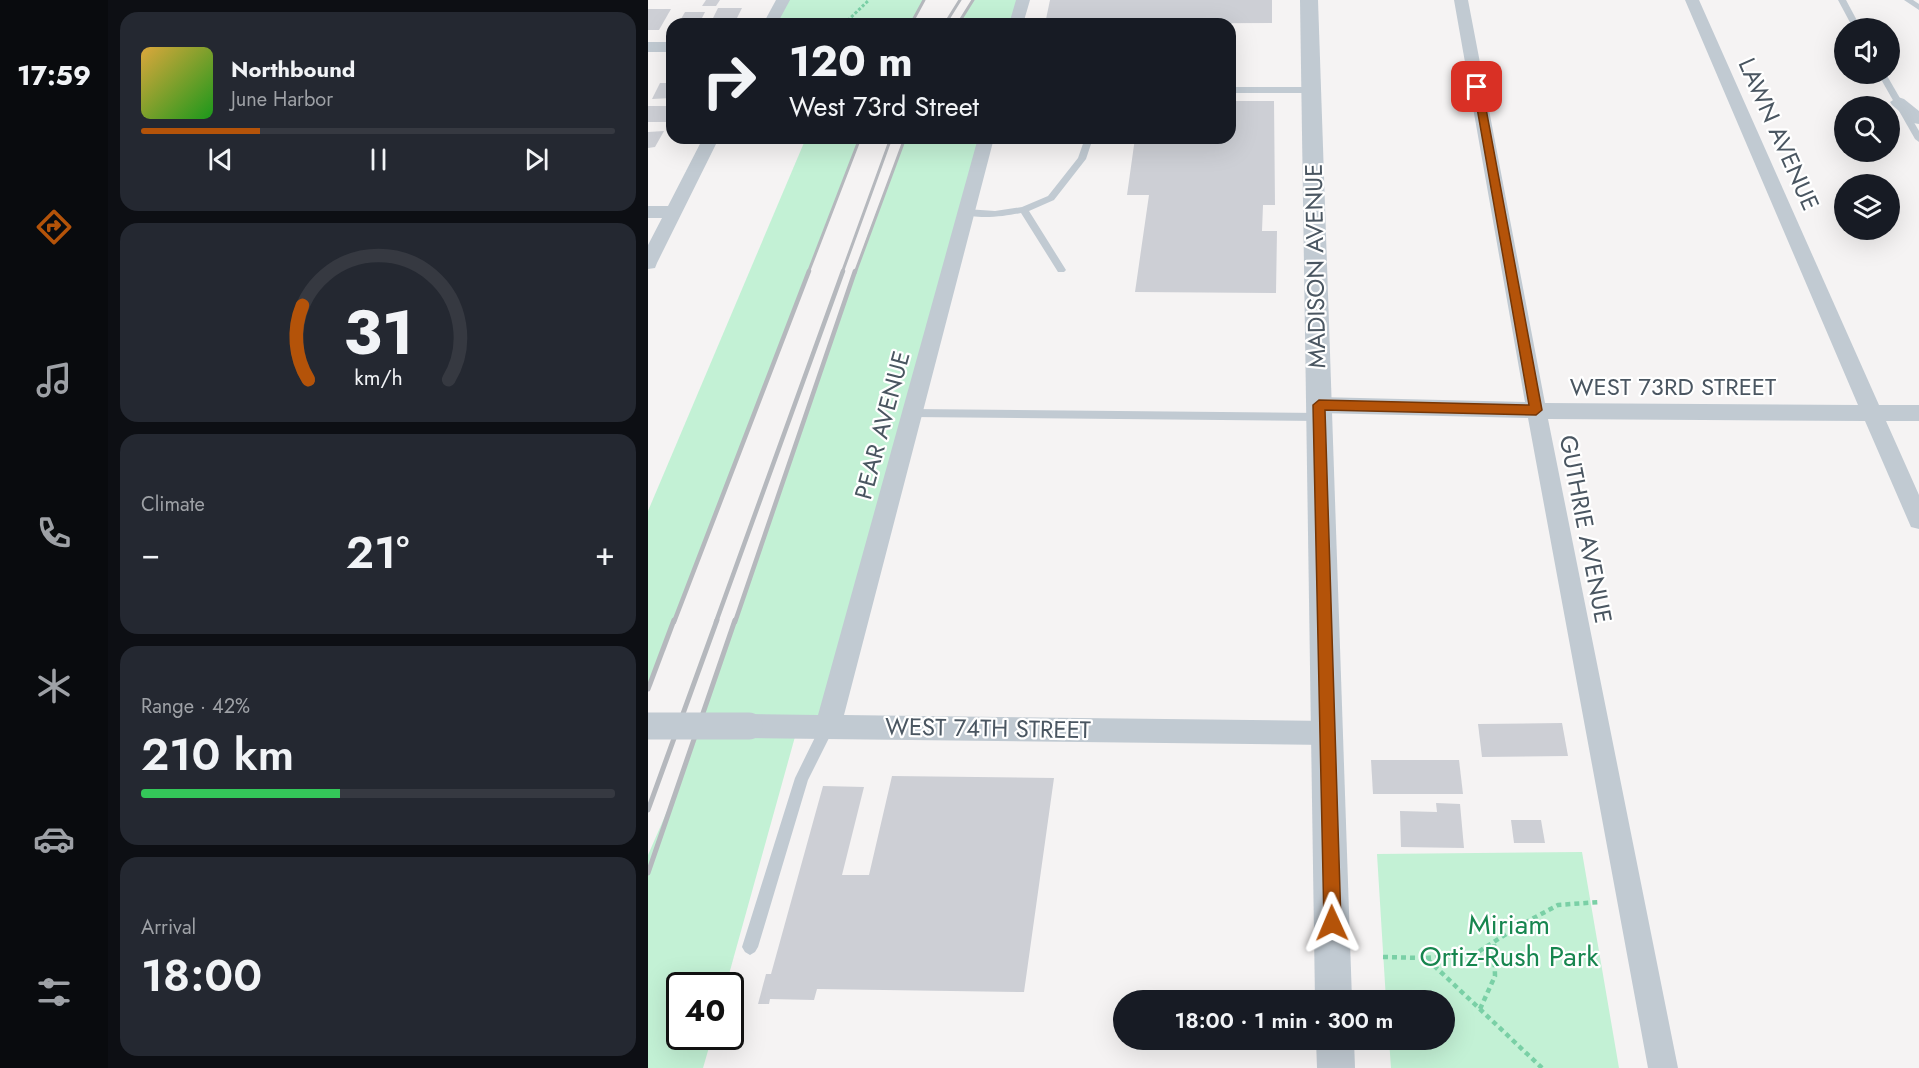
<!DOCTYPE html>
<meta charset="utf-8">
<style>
body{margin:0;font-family:Jost,sans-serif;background:#242831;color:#f1f3f6;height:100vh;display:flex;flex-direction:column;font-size:22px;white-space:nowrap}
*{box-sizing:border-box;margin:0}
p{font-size:20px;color:#9ea1a6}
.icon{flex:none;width:33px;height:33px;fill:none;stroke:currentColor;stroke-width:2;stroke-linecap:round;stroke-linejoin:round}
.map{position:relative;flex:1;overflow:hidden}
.details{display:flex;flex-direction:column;gap:12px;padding:12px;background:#0d0f14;width:540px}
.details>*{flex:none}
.top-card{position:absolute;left:18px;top:18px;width:570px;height:126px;border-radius:18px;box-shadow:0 6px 24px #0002;background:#171b24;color:#f1f3f6;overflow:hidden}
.fabs{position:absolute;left:1186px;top:18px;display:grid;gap:12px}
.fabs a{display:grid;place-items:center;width:66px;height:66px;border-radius:50%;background:#171b24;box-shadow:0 6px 24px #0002;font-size:30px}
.speed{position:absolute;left:18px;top:972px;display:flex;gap:12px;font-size:30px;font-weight:700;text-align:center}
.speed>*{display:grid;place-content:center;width:78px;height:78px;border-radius:50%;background:#171b24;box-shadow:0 6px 24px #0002;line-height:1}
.speed .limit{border:3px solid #111;border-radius:9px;background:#fff;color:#111}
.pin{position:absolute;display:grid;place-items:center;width:51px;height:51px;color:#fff;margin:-26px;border-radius:12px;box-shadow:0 3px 9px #0006}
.me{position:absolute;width:66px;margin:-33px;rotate:359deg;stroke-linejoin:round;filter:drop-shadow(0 0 4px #0008)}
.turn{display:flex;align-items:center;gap:21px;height:126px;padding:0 24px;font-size:27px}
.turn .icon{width:78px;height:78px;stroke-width:2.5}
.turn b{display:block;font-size:42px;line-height:51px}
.big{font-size:45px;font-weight:600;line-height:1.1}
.details .card{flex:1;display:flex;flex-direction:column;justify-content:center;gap:9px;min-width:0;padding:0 21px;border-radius:18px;background:#242831}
.details .dial{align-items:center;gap:0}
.dial svg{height:156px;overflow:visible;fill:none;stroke:#363941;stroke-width:7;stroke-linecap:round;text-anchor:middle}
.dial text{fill:#f1f3f6;stroke:none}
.song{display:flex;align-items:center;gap:18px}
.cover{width:72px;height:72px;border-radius:9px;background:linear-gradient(135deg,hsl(40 70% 55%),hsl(120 70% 35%))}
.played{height:6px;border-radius:3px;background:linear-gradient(90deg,#b45309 25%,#363941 25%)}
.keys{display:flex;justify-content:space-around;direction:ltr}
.heat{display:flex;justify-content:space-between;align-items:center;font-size:33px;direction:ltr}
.charge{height:9px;border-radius:4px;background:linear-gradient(90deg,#34c759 42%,#363941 0)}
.trip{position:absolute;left:465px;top:990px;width:342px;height:60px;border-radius:30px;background:#171b24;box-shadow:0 6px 24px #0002;font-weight:600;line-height:60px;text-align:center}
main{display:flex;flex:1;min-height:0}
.tab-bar{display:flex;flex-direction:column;width:108px;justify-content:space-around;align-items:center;background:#090b0e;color:#9ea1a6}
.tab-bar .icon{width:42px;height:42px}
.tab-bar .selected{color:#b45309}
.tab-bar b{font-size:27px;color:#f1f3f6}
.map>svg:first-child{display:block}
.green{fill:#c3f1d5}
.building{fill:#cdcfd5}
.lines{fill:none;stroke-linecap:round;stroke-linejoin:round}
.path-far1{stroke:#7ad0a6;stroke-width:3;stroke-dasharray:3 2;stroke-linecap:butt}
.path{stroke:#7ad0a6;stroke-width:4.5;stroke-dasharray:5 4;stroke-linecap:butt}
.service{fill:#c1cad2;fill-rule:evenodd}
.minor{fill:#c1cad2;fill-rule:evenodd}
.tertiary{fill:#c1cad2;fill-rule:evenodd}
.rail-far2{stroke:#b5b8bd;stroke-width:3}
.rail-far1{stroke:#b5b8bd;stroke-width:4.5}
.rail{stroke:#b5b8bd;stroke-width:5}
.minor-bridge{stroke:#c1cad2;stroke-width:27}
.route{fill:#b45309;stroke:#753606;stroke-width:1.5}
.labels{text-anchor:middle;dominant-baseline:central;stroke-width:4.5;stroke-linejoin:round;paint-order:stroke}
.street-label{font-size:24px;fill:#4a5661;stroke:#fff}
.near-park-label{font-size:28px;fill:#17864f;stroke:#fff}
</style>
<main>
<nav class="tab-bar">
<b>17:59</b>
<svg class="icon selected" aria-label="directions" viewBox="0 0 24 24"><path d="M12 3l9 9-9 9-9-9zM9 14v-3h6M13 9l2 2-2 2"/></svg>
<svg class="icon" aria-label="music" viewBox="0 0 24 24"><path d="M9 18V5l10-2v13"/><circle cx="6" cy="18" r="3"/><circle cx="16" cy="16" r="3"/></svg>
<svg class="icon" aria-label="phone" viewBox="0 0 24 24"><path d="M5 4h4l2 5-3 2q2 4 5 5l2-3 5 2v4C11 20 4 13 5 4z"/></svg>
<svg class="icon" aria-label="climate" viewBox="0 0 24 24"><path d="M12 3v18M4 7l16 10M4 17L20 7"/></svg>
<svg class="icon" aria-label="car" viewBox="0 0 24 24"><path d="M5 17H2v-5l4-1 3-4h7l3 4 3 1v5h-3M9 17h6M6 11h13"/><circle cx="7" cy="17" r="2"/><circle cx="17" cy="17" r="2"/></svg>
<svg class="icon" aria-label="filters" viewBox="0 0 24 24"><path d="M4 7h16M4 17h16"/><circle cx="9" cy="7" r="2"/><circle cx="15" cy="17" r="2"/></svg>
</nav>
<section class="details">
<div class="card">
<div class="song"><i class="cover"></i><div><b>Northbound</b><p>June Harbor</p></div></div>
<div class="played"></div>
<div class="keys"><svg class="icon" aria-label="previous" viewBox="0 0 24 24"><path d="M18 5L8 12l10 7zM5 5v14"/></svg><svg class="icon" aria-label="pause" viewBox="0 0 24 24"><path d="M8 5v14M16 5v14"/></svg><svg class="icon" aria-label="next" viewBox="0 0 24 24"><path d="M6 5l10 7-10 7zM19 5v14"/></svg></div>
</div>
<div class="card dial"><svg viewBox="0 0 100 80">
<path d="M14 69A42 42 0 1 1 86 69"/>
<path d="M14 69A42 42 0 0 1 11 31" stroke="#b45309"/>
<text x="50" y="56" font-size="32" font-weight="700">31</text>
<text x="50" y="72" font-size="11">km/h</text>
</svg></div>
<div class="card"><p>Climate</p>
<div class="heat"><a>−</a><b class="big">21°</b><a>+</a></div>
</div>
<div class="card"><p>Range · 42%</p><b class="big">210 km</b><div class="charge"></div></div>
<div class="card"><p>Arrival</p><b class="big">18:00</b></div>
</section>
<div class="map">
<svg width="1271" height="1068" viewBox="0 0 1271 1068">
<rect width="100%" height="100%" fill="#f5f3f3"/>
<g class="green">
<polygon points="135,0 276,0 263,24 123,23"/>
<polygon points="325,0 375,0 368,24 310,24"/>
<polygon points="158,138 212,138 0,689 0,511"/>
<polygon points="257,138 338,138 180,726 150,726 78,985 32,986 32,1036 64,1037 55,1068 0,1068 0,855 28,791 220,234"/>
<polygon points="934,852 971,1068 743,1068 741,1040 796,1040 796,1000 738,1000 729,854"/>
</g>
<g class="building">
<polygon points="58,0 72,0 68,6 54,6"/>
<polygon points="402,0 624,0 624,23 397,24"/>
<polygon points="70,8 94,8 86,24 62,24"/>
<polygon points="0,9 23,9 11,30 0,30"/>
<polygon points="37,12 57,12 51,24 30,24"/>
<polygon points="12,83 24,83 24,98 4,99"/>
<polygon points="582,101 626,101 627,205 615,205 614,231 629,231 628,293 487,292 501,195 479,195 487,138 582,138"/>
<rect x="0" y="106" width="24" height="16"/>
<polygon points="16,131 7,147 0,148 0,132"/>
<polygon points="914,723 920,756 834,757 830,724"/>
<polygon points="723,760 811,760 815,794 725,794"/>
<polygon points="244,776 406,778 376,992 169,989 166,1000 122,999 121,1004 110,1004 118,974 123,974 175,786 216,787 194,875 221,875"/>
<polygon points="788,803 812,804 816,848 753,847 752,811 789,812"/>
<polygon points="863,820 893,820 897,843 866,843"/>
</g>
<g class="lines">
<polyline class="path-far1" points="196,24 221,0"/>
<g class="path">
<polyline points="735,957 778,958 894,1068"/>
<polyline points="778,958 827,954 869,927 910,905 952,902"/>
<polyline points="832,1009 847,976 846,942"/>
</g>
<g class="service">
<polygon points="1190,0 1198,0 1213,28 1205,28"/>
<polygon points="1256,0 1265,0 1271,4 1271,10"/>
<polygon points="1230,74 1238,74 1271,131 1271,142 1267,139"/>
<polygon points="582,87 663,87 667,90 663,93 582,93"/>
<path d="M437,138H445L438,159L406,200L381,211L418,270L416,272H410L373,213C358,216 326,221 313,212L318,209L347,211L374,207L400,196L430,158Z"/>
<polygon points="264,409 671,413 677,417 671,421 264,417 258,413"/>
<polygon points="180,720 185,721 187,726 160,780 110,947 107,952 102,955 97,952 94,947 147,778 175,721"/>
</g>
<g class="minor">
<polygon points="128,0 142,0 129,24 115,24"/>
<polygon points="368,0 382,0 375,24 361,24"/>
<polygon points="806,0 820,0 897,403 1210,405 1037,0 1051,0 1231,405 1271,405 1271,421 1238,421 1271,495 1271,529 1263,527 1217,421 900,419 1030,1068 1000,1068 880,418 671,413 664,411 661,405 664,399 671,397 877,402"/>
<rect x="0" y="42" width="24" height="10"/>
<polygon points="1250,97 1256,99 1271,111 1271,124 1265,123 1244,105 1242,102"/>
<polygon points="55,138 71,138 9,263 7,268 0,269 0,245 14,218 0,218 0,206 20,206"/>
<polygon points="330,138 346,138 196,715 680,721 689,724 693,733 689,742 680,745 101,738 92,735 88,726 92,717 101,714 170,715"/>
</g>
<g class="tertiary">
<polygon points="652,0 670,0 704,1000 667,1000"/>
<polygon points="668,1040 706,1040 707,1068 669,1068"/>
</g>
<g class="rail-far2">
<polyline points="263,24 276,0"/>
<polyline points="297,24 312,0"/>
<polyline points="310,24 325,0"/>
<polyline points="160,273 212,138"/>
<polyline points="194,273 243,138"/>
<polyline points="207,273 257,138"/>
</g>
<g class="rail-far1">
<polyline points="26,622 161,271"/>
<polyline points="68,622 195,271"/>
<polyline points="87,622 207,271"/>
</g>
<g class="rail">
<polyline points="0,689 26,620"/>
<polyline points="0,810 69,620"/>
<polyline points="0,873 87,620"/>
</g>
<polyline class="minor-bridge" points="0,726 101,726"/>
</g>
<polygon class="route" points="825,85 834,87 894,410 888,415 677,410 693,923 691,929 684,931 678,929 676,923 665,405 671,400 881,405"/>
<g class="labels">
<g class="street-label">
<text transform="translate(1131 134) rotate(66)">LAWN AVENUE</text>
<text transform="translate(667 266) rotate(-91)">MADISON AVENUE</text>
<text x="1025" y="386">WEST 73RD STREET</text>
<text transform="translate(234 425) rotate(-75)">PEAR AVENUE</text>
<text transform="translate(938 529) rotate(79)">GUTHRIE AVENUE</text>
<text transform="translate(340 728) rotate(1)">WEST 74TH STREET</text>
</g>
<g class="near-park-label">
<text x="861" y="924">Miriam<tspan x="861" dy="32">Ortiz-Rush Park</tspan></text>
</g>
</g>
</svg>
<div class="fabs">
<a><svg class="icon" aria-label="sound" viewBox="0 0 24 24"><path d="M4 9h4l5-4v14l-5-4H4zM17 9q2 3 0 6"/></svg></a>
<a><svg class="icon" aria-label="search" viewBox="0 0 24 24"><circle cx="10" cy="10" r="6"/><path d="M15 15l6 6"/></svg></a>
<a><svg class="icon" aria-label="layers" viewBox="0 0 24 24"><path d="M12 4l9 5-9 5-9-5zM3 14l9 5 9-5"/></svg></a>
</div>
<div class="speed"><div class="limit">40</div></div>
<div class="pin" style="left:829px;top:87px;background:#d93025"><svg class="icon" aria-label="arrive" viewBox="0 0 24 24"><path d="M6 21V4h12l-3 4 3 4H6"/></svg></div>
<svg class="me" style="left:684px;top:923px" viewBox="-20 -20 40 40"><path d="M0-17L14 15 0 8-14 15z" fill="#b45309" stroke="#fff" stroke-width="4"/></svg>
<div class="trip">18:00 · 1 min · 300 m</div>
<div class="top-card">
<div class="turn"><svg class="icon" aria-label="right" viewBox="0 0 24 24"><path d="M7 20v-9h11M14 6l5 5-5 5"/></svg><div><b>120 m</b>West 73rd Street</div></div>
</div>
</div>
</main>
